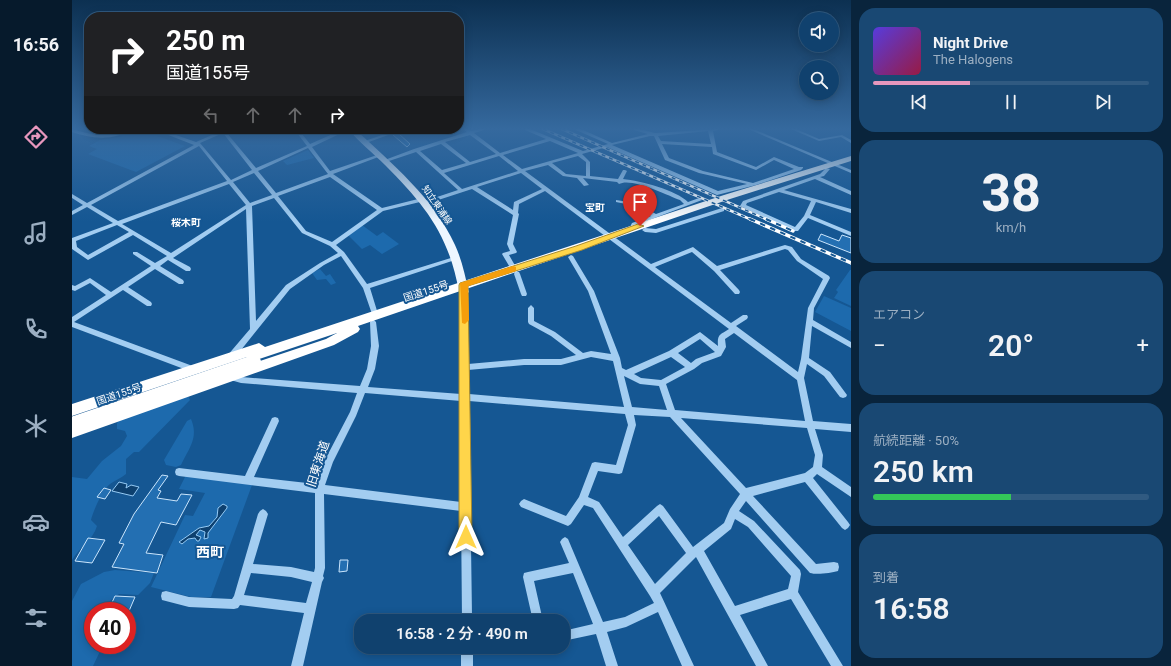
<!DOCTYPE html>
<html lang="ja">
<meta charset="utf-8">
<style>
body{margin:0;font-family:Roboto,"Noto Sans JP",sans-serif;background:#194873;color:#f1f3f6;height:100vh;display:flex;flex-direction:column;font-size:15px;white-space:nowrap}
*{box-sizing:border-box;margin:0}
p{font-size:13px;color:#9cafc2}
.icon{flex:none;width:22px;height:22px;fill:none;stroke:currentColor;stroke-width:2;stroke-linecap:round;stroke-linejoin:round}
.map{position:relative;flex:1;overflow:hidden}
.side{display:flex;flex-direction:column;gap:8px;padding:8px;background:#09243c;width:320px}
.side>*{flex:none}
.banner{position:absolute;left:12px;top:12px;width:380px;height:122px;border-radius:16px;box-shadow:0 2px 10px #0003,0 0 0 1px #305a81;background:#202124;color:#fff;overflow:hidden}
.tools{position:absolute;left:727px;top:12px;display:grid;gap:8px}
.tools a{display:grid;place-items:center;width:40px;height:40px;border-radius:50%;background:#10416e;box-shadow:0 2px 10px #0003,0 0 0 1px #305a81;font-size:20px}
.speed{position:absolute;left:12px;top:602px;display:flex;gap:8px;font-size:20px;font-weight:700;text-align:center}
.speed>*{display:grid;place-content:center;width:52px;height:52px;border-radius:50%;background:#10416e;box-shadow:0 2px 10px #0003,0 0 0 1px #305a81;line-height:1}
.speed .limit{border:6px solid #d22;background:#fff;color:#111}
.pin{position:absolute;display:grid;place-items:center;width:34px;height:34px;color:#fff;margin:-41px -17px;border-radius:50% 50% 50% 0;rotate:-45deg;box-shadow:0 0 4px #0007}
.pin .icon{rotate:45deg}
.me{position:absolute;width:44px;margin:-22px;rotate:0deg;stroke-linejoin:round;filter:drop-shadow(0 0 3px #0008)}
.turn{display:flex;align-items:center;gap:14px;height:84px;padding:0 16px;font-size:18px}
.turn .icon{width:52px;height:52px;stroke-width:2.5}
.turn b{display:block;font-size:28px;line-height:34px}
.lanes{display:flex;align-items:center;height:38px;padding:0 16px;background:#0003;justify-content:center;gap:20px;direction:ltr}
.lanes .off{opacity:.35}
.big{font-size:30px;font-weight:600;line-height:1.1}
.side .tile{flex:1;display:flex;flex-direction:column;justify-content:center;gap:6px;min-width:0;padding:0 14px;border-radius:16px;background:#194873}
.side .dial{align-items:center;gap:0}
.dial b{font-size:52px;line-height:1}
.song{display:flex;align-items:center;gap:12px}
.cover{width:48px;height:48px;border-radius:6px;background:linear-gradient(135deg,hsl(250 70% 55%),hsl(340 70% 35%))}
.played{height:4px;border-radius:2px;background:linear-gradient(90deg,#e797bd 35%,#305a81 35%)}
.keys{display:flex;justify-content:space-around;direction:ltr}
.heat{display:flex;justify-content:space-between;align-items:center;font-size:22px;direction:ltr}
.charge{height:6px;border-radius:3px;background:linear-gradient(90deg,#34c759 50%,#305a81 0)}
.trip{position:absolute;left:282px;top:614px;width:216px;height:40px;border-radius:16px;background:#10416e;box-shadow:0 2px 10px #0003,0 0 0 1px #305a81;font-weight:600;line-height:40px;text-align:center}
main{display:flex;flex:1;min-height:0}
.dock{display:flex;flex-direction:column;width:72px;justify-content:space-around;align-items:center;background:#061a2c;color:#9cafc2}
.dock .icon{width:28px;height:28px}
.dock .active{color:#e797bd}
.dock b{font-size:18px;color:#f1f3f6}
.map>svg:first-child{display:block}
.green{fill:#1d6aad}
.water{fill:#0d406f;stroke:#95caf4}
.building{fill:#236fb2;stroke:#cae5fc}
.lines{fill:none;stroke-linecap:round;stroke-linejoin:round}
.minor{fill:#a3cdf1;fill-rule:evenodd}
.major{fill:#edf6ff;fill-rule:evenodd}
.highway{fill:#fff;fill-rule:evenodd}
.rail-far1-casing{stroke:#fff;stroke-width:2.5}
.rail-casing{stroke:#fff;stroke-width:3.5}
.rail-far1{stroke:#155793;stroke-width:1.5;stroke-dasharray:4;stroke-linecap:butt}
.rail{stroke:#155793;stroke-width:2;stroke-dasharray:5.5;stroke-linecap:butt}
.highway-bridge{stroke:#fff;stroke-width:14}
.route{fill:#ffd54a;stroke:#a68a30}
.slow{fill:#f59e0b}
.labels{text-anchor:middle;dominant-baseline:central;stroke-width:4;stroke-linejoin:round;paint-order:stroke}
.far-street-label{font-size:9px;fill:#fff;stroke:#155793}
.far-quarter-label{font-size:10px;font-weight:bold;fill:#fff;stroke:#155793}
.street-label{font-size:10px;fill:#fff;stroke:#155793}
.near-street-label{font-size:12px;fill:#fff;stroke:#155793}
.near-quarter-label{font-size:14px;font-weight:bold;fill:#fff;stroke:#155793}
</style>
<main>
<nav class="dock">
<b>16:56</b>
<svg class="icon active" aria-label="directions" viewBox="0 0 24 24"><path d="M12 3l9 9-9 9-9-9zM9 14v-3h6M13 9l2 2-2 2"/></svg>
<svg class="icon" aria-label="music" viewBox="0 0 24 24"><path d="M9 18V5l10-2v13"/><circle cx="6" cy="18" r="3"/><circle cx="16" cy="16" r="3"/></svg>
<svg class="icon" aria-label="phone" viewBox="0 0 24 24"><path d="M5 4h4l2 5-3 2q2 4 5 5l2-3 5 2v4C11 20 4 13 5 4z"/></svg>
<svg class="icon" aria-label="climate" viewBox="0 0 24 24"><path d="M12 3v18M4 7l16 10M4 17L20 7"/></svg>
<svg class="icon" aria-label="car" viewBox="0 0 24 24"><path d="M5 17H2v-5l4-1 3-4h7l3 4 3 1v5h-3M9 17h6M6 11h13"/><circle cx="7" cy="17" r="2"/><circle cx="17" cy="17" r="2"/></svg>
<svg class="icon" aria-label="filters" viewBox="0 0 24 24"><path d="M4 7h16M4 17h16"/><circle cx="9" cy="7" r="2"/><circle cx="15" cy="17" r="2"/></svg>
</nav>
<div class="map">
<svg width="779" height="666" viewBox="0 0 779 666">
<rect width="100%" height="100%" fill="#155793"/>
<g class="green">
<polygon points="66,129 113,146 64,172 16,154 25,149 17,146 28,140 47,137"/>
<polygon points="236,150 242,158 215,165 211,161"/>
<polygon points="290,225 305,236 311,232 327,244 310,254 298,245 290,249 276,235"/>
<polygon points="248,269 254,276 258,274 264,283 259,285 254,279 245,280 240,273"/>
<polygon points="778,270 779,270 779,306 762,298 766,292 764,290"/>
<polygon points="752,296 779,308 779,331 743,312"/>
<path d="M116,396L118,400L67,452H62L54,459V474C49,478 44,480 38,484C31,489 21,511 19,520L25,526C21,540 7,548 0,560V477L15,479L30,461L49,446L55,436L53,431L45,429V423L49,418Z"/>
<path d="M119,419C127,438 117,448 109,465L104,467L94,465L92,460L115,421Z"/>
<polygon points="114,475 180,485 139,597 119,597 79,587 113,515 121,516 133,493 107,489"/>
<polygon points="43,570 82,573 78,583 66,595 47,594 39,600 34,611 21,611 21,645 29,645 30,647 21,666 0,666 0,601 9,584 32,572"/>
</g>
<g class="water">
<polygon points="47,482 55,484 54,488 59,485 67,487 61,496 40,491"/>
<polygon points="151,504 155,506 155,508 136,533 136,538 132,539 133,532 128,530 124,535 129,537 127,541 125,541 123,538 116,539 110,544 107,542 127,528 137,526 145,517 146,508"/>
</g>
<g class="building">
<polygon points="326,133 338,144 335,147 321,135"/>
<polygon points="749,234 767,241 770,235 779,238 779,253 746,240"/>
<polygon points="90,475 96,476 86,490 89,491 85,498 105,501 109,494 120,495 104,525 89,522 74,553 91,555 85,573 40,567 52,544 47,543 62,514"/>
<polygon points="32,488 39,490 33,499 25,497"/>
<polygon points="16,538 33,540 20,563 3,561"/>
<polygon points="268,560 276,560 275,571 267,572"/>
<polygon points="43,596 63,597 57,611 36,611"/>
</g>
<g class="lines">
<g class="minor">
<path d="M0,129C14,133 27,137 41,134C48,132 53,129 60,129C43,141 19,139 0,132Z"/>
<path d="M81,129H87L97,132L104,129H109L101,134L124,142L149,131L148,129H159L154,132L184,168L235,146L222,129H226L238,144L272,129H278L240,147L258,171L305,155L309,156L261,174L310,208L350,198L353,200L352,201L311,211L264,245L272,252L295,284L382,257H386L387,258L386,259L298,288L306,314L303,317L300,314L291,288L269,256L252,265L218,289L161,360L158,361L155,360L154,358L155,356L178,329L174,209L101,258L118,267L119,269L118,271H114L96,260L88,266L111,280L112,282L111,284H107L83,269L56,287L79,302L80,304L79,306H75L51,290L2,322L126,368L127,370L126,372L123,373L120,372L0,327V317L34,295L18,283L3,291L0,290V285L3,286L18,278L39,292L79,266L61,254V252H65L83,263L95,256L61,235L16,260L0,249V238L41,223L15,207L0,215V211L11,205L0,198V194L15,203L122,145ZM151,133L180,170L159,180L128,143ZM127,146L155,181L46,221L19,205ZM236,148L256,174L204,193L186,171ZM182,173L200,195L178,203L161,182ZM258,177L305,210L260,242L234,231L206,196ZM157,184L174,205L99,253L50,224ZM202,198L230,233L258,246L266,253L248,263L214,285L184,321L180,206ZM45,225L57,232L16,255L5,247L4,241Z"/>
<polygon points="327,129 333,129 294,143 290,142"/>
<path d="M391,129H395L399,131L407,129H412V130L402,133L428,153L474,139L453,130V129H458L511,151L536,144L504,130V129H509L540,143L576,134L562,130V129H567L583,133L646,129V130L641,131L645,152L684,167L702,157L727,167H731V168L729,170L684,185L645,195L535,147L510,154L518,162V176L546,179L551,170H553L555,171L551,179C569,181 604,190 616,202L627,198L630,200L564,225L562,230L560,231L557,229L560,223L579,216L559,205L544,202V200L563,203L584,214L612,204L608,200C595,195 559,177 547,184L545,182L511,178L517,185L512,186L505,178L491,176L476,165L453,171L579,264L621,247L645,266L713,245L720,247L729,259L757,276L758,278L742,308L741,320L779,342V348L740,326L737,358L758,372L775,395L774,397L771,398L768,397L752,376L735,364L732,378L741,421L779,424V432L743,429L751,455L750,467L779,487V497L745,474L741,478L776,522L778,525L776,528L773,530L770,528L733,482L681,496L744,564L762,562L766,563L767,567L766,571C759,573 745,575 738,573L674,501L667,511L682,521L728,570L729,574L726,592L771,666H759L719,599L668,615L696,666H684L624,557L588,593L622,666H610L586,612L554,627L535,632L546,666H534L524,634L491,641V631L521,624L501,573L462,581L471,621H461L451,577L452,573L456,572L497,563L488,542L490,539L493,537L496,539L531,622L553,617L582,603L578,596L521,508L512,505L499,524L496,526L449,507L447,504L449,501L452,499L494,516L507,497L520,463L523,462L544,465L556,425L553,414L397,401L400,616H420L424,617L425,621H390L389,511L252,494L253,568L251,576L252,578L250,582L231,666H219L232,613L168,605L166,608L162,609L117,607L90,600L89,596L90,592L94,591L117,597L160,599L162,596L186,514L188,511L191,509L194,511L196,514L181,564L219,567L242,572L243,568V493L107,476L104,475L103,472L104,469L107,468L173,476L200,418L203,417L206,418L207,421L182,477L244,484L254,458L278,412L285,393L169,383L155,379L154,377L155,375L158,374L169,377L288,386L295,369L299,346L298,322L301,319L304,322L307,346L303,369L296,387L389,394V292L392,290L395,292L396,364L452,359H489L504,355L479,336L457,324L456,322V308L459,305L462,308V321L483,332L511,353L519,351L539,354L516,291L496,257L499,255L501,256L522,291L548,358L550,368L554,370L597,351L628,332L646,346C645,334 648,335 657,329L473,191L447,204L446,213L447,214L441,244L445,252L444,253L437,255L445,269L442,271H440L430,254L431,253L438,251L435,244L441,215L400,189L354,204H350V202L386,190L344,152L314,162L310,161L342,149L395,132ZM636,131L639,144L589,141L586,136ZM398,135L424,154L398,162L373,142ZM578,136H582L593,160L627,173L675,184L646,191L540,145ZM478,141L506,153L450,169L431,155ZM369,144L394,163L370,170L348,151ZM590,144L640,147L641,154L684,170L702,160L722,169L681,183L631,171L597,158ZM427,156L446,171L390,189L372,173ZM506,156L514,162V176L494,174L480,163ZM449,173L470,189L442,202L441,210L405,187ZM713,249L716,250L725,261L751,279L736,308L729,359L726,372L664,326L675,319L676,317L675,315H671L659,323L583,267L620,252L642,271L663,294H667L668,292L667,290L648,270ZM662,333L725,380L733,421L603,410L594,384L622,369L630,363L649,356L654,347L653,339ZM628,339L643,352L624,359L619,363L606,353ZM519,357L541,361L552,407L397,394L396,370L452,365H489ZM599,357L613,367L589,380L569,378L562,374ZM552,376L568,384L587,386L595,410L560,407ZM293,393L389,401V502L253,485L261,462L284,416ZM562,415L598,417L668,494L658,509L652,523L621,547L591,506L588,504L585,506L551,537L527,502L516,497L526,471L547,474L550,473L564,425ZM609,418L735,428L743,455L741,467L733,473L674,488ZM587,516L614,553L583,584L556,545ZM663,519L676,527L719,576L716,589L663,606L632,551L659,529ZM179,573L219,577L240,582L234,603L172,595Z"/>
<polygon points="676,129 681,129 779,170 779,173"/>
<polygon points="719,129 724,129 747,139 770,135 779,140 779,143 769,137 747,141"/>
<path d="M754,168L758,169L752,176L748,177L779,191V195L743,179L712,190L779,209V213L744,202L738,215L779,232V236L736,218L726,231H722L668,206L671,201L748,174ZM707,192L739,201L732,216L723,227L674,205L675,203Z"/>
<polygon points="650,208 652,209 652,211 584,233 573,232 570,230 573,228 584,229"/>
<polygon points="443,272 447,272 448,274 455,294 454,296 450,296 449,294 442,274"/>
<rect x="389" y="647" width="12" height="19"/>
</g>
<path class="major" d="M276,129H283C319,163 362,198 383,245C390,260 393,276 397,292L395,294L392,295L387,292C377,235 353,205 313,165C301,153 287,142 276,129Z"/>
<polygon class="highway" points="779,156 779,161 658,199 286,326 288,329 286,332 262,345 0,438 0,424 254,339 265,333 181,361 175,357 0,416 0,404 187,343 193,347 652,195"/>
<g class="rail-far1-casing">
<g id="rail-far1">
<polyline points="471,129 680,220"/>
<polyline points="490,129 696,220"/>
</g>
</g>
<g class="rail-casing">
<g id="rail">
<polyline points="678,219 779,263"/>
<polyline points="694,219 721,231"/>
</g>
</g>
<use href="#rail-far1" class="rail-far1"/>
<use href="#rail" class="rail"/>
<polyline class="highway-bridge" points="0,424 182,362"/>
</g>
<linearGradient id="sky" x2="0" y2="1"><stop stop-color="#0c3051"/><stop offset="0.58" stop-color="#35699e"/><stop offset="1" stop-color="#35699e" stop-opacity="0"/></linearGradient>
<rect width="779" height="222" fill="url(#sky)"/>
<polygon class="route" points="566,224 572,226 510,250 396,286 400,537 398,542 394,544 389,542 387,537 387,285 388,283 504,246"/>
<polygon class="slow" points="441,266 444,267 444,271 396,286 397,320 393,324 390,323 388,283"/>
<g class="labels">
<g class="far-street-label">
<text transform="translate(365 205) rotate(55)">知立東浦線</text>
</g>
<g class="far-quarter-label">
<text x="523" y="207">宝町</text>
<text x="114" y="222">桜木町</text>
</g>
<g class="street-label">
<text transform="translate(354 291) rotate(-18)">国道155号</text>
<text transform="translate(47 394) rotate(-19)">国道155号</text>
</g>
<g class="near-street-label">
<text transform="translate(246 464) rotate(-72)">旧東海道</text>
</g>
<g class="near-quarter-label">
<text x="138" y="552">西町</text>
</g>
</g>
</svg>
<div class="tools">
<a><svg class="icon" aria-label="sound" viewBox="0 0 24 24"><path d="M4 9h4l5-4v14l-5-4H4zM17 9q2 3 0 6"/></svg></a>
<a><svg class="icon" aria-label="search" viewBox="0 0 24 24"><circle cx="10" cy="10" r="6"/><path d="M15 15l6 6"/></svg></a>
</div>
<div class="speed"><div class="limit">40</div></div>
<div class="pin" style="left:568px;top:226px;background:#d93025"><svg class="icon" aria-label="arrive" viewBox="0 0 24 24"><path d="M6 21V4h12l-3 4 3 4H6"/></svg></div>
<svg class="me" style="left:394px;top:537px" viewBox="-20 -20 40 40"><path d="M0-17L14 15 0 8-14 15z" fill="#ffd54a" stroke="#fff" stroke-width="4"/></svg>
<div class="trip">16:58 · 2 分 · 490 m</div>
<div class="banner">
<div class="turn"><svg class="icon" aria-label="right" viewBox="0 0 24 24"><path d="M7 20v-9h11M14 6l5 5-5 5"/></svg><div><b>250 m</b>国道155号</div></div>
<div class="lanes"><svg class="icon off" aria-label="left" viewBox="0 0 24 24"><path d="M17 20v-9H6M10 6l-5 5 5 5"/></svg><svg class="icon off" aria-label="ahead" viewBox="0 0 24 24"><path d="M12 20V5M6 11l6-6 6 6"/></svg><svg class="icon off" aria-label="ahead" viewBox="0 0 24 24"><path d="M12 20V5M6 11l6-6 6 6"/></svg><svg class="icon" aria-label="right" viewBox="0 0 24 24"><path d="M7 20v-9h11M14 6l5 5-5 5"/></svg></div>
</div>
</div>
<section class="side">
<div class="tile">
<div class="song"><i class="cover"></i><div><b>Night Drive</b><p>The Halogens</p></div></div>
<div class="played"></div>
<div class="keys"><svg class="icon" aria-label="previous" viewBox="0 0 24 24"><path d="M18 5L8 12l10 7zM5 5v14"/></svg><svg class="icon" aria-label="pause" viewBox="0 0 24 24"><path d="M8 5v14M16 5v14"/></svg><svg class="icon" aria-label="next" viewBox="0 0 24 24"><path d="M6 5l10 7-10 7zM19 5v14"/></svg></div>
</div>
<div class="tile dial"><b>38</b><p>km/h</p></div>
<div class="tile"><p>エアコン</p>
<div class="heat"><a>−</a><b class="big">20°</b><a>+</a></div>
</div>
<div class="tile"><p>航続距離 · 50%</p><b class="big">250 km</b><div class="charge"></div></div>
<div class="tile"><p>到着</p><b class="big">16:58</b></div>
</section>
</main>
